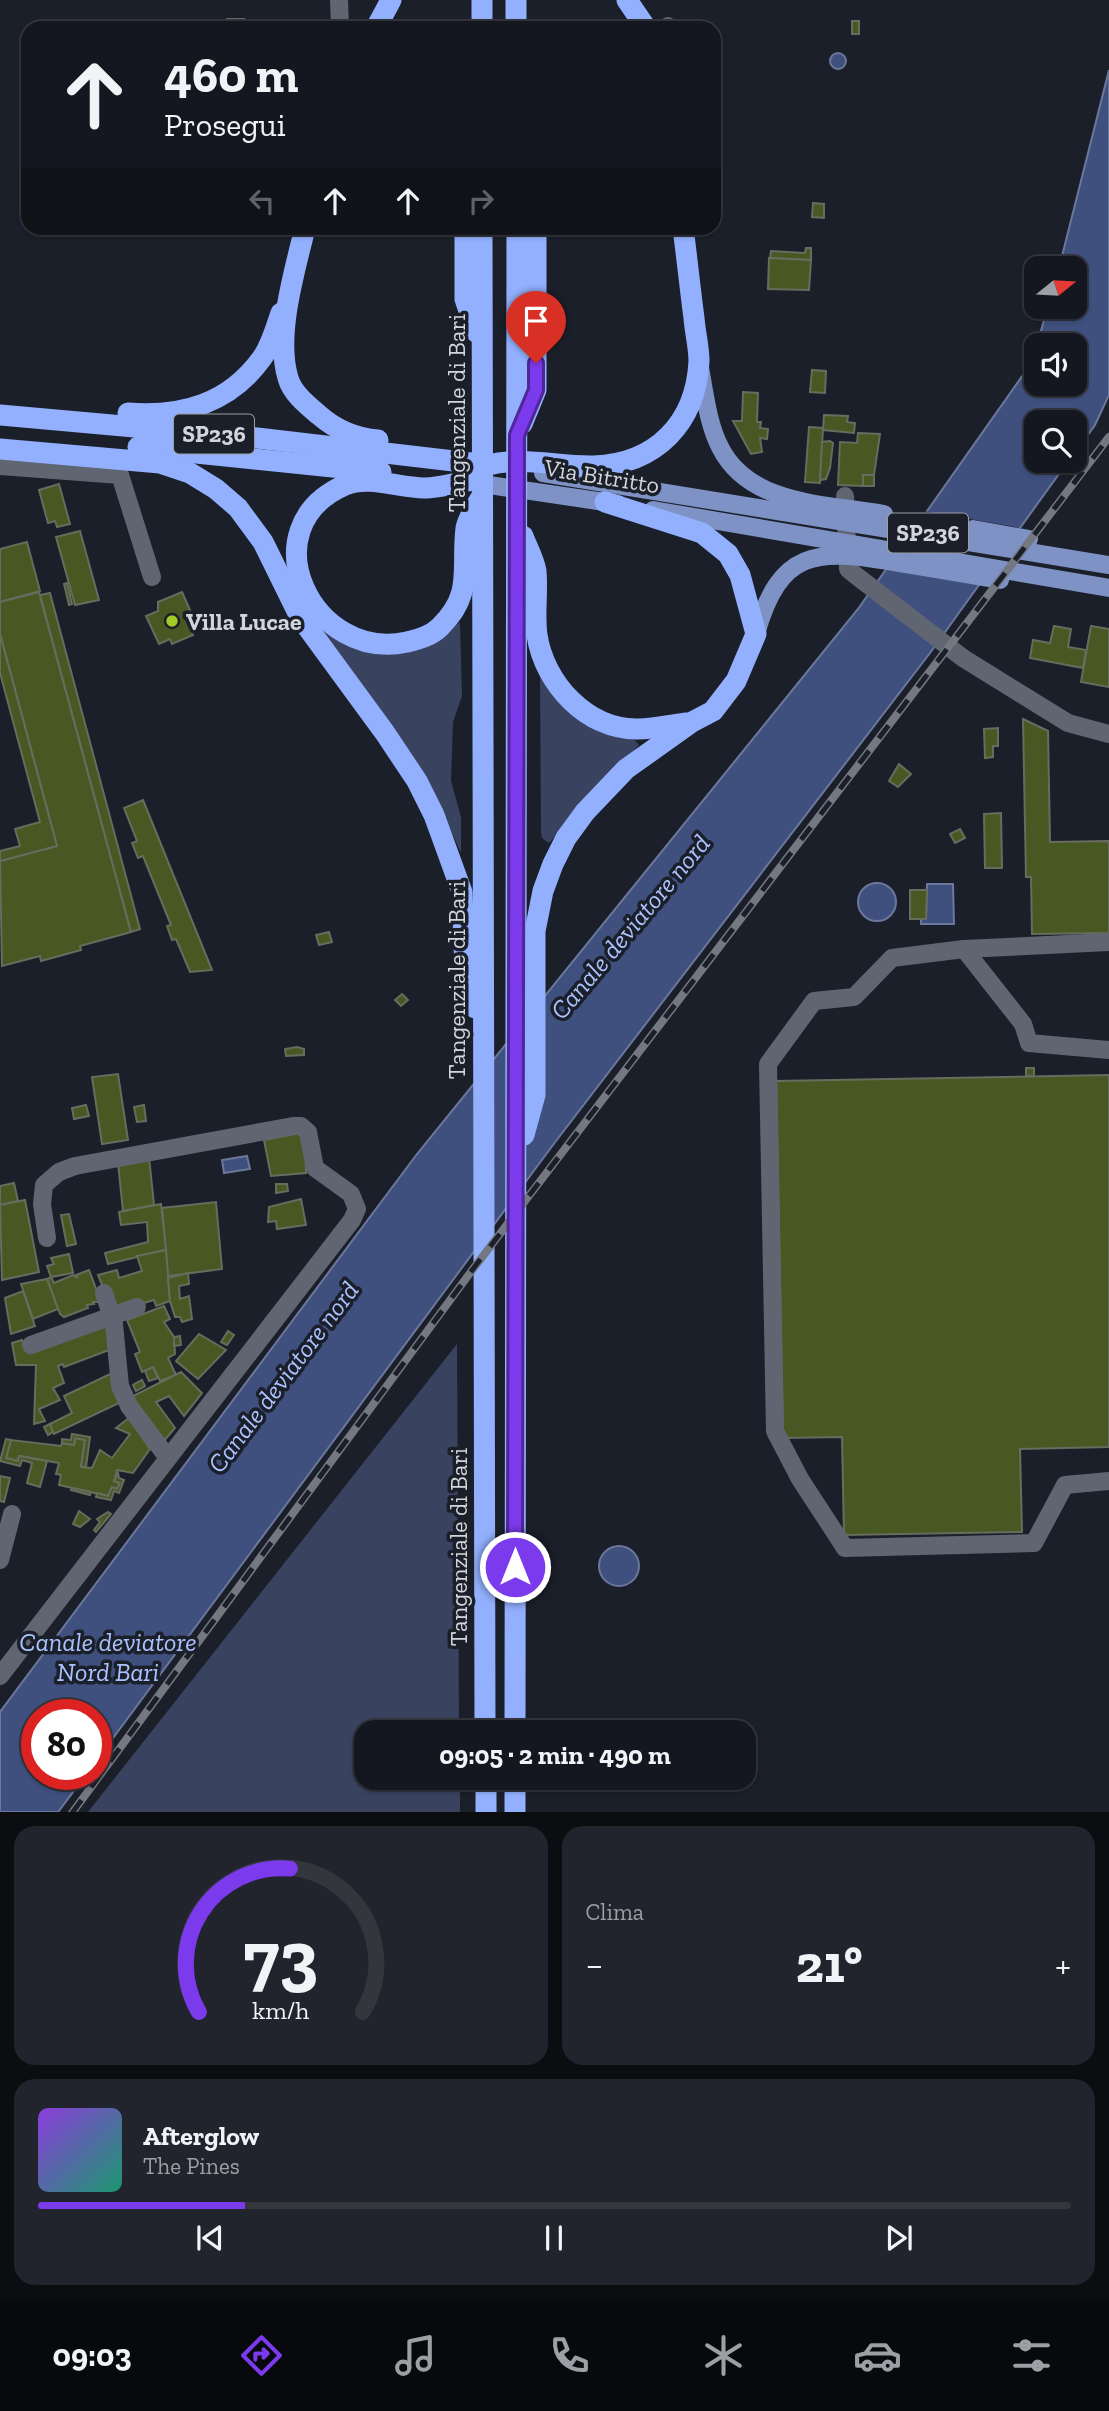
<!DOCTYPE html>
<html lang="it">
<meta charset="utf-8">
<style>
body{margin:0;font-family:"Zilla Slab",serif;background:#21242c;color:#f1f3f6;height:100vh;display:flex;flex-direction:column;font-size:26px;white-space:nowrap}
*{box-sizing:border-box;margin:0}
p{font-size:23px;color:#9d9fa4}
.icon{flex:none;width:38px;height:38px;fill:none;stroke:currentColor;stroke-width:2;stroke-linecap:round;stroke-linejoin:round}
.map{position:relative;height:1812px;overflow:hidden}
.drawer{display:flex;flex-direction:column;gap:14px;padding:14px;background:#0b0d11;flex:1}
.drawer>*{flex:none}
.hud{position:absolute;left:21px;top:21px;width:700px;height:214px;border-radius:21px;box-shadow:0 2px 5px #0004,0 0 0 2px #33363d;background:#14171f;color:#f1f3f6;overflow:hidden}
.needle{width:46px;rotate:72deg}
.buttons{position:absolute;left:1024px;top:256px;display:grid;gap:14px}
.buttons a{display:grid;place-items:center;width:63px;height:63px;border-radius:14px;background:#14171f;box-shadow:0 2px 5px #0004,0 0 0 2px #33363d;font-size:35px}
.speed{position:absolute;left:21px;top:1699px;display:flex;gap:14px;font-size:35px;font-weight:700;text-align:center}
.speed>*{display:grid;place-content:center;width:91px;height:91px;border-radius:50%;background:#14171f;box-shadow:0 2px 5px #0004,0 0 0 2px #33363d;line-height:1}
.speed .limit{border:10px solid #d22;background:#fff;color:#111}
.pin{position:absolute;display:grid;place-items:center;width:60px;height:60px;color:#fff;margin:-72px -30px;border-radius:50% 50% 50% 0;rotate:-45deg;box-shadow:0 0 7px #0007}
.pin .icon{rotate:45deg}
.me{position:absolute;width:77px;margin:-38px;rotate:0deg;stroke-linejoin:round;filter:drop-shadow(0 0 5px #0008)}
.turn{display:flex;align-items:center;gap:24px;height:147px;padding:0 28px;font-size:32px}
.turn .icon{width:91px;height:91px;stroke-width:2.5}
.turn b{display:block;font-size:49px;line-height:60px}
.lanes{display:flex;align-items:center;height:66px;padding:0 28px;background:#0003;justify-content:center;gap:35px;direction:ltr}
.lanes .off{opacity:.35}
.big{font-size:52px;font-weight:700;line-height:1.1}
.drawer .tile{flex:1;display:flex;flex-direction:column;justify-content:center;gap:10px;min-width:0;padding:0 24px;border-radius:21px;background:#21242c}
.drawer .dial{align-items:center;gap:0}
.dial svg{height:182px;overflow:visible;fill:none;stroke:#33363d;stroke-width:7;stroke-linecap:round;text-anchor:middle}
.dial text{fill:#f1f3f6;stroke:none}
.song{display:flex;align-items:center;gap:21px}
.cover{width:84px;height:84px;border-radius:10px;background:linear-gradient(135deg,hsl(270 70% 55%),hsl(160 70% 35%))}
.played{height:7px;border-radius:4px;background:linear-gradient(90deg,#7c3aed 20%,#33363d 20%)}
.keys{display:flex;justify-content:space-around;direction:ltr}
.heat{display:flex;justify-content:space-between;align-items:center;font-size:38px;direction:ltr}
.drawer .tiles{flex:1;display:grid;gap:14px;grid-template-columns:1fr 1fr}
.tile:last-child{grid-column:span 2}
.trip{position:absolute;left:354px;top:1720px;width:402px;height:70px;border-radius:21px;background:#14171f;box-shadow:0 2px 5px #0004,0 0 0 2px #33363d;font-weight:700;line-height:70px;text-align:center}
.menu{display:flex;height:112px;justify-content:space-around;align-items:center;background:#08090c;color:#9d9fa4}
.menu .icon{width:49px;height:49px}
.menu .active{color:#7c3aed}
.menu b{font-size:32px;color:#f1f3f6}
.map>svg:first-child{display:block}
.green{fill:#39435f}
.water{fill:#3f507f;stroke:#6b789b;stroke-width:2}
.pier{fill:#1b1f29}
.building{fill:#485822;stroke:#676c5e;stroke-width:2}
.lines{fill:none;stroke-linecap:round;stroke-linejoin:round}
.minor{stroke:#606572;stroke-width:18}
.major{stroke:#7e92c5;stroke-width:18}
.highway{stroke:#92b0fd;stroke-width:21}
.rail-casing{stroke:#747880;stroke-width:8}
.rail{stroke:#1b1f29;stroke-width:5;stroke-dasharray:16;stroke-linecap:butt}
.route-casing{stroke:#51269a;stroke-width:18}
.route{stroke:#7c3aed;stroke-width:12}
.poi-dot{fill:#a2c928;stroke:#1b1f29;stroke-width:2.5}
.labels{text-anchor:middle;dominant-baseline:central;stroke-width:7;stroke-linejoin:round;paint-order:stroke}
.shield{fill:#1b1f29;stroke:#9b9ea6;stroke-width:2}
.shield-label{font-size:23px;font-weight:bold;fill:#d2d5dc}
.street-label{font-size:24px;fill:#d2d5dc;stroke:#1b1f29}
.poi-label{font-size:24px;font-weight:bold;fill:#d2d5dc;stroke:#1b1f29;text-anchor:start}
.water-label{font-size:26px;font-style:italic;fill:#aac2fd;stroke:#1b1f29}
</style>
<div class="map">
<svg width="1109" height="1813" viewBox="0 0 1109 1813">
<rect width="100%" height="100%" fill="#1b1f29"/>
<g class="green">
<polygon points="460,622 462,696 453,722 451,781 461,817 461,853 428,780 320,628 437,641"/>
<polygon points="540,677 634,739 639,745 549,843 542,838 541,832"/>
<polygon points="457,1344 459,1732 366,1732 366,1778 460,1778 460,1812 88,1812"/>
</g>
<g class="water">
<circle cx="838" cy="61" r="8"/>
<polygon points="1109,70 1109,395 1095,425 1075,453 1074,422 1036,422 1036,460 1069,460 930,653 556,1141 96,1761 96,1715 37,1715 37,1774 86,1775 58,1812 0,1812 0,1712 417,1154 858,609 1030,365 1036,347 1036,383 1074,383 1074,345 1037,345 1048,306 1074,306 1074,268 1059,268"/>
<circle cx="877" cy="902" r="19"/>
<polygon points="927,884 953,884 954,924 921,924 921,919 926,919"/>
<polygon points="247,1156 250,1169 224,1173 222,1160"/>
<circle cx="619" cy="1566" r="20"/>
</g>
<polygon class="pier" points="923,511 1010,526 1024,529 985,582 883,567"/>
<g class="building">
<rect x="227" y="19" width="17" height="9"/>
<rect x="852" y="21" width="7" height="13"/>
<polygon points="813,203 824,204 824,218 812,217"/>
<polygon points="806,248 811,248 811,260 770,258 771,251 805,253"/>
<polygon points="769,258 811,260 809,290 768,289"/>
<polygon points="812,370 826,371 825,393 810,392"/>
<polygon points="743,392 758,393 757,422 761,422 760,428 768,429 767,439 760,438 762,452 751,454 733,421 742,421"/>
<polygon points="824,415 848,416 847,422 855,423 854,433 823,430"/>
<polygon points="809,427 823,428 820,483 805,482"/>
<polygon points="858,433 880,434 874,475 863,475 863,486 838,485 840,442 857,443"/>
<polygon points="830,441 833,443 830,468 826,479 820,480 822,442"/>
<rect x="863" y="475" width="11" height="11"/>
<polygon points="59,484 70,524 57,527 55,521 48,523 39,490"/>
<polygon points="80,531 99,600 75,605 56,537"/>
<polygon points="27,542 40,591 0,602 0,549"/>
<polygon points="67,583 72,604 69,605 64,584"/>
<polygon points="39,592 131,932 80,946 81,950 41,961 40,956 2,966 0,861 57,846 0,634 0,602"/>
<polygon points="182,592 197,626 190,629 193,635 172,644 170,639 159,644 146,616 158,611 158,602"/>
<polygon points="50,593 140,929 131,932 40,595"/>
<polygon points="1054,626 1071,629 1068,647 1086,650 1083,668 1030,658 1033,640 1050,643"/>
<polygon points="1091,626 1109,629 1109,687 1081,682"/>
<polygon points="0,634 57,846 0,861 0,851 20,846 15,829 40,822 0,673"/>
<polygon points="1023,719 1048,731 1050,842 1109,841 1109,933 1032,934 1031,877 1026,877"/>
<polygon points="998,728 998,746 993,746 993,757 985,758 984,729"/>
<polygon points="899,764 911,774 898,787 889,781"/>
<polygon points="143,800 212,970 190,972 176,939 172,940 167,926 171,925 143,856 138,858 132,843 137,841 124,808"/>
<polygon points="1001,813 1002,868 985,868 984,814"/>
<polygon points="960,829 965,838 955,843 950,834"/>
<polygon points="910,890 927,890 926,919 910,919"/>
<polygon points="329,932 332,942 319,945 316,935"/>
<polygon points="402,994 408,1000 401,1006 395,1000"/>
<polygon points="297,1047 304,1049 304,1055 286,1056 285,1049"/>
<rect x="1026" y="1068" width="8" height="8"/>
<polygon points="118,1074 128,1140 102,1144 92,1077"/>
<polygon points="1109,1075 1109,1447 1020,1449 1022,1532 844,1535 842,1437 783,1438 776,1081"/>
<polygon points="86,1105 89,1116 74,1119 72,1108"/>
<polygon points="144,1105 146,1121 137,1122 134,1107"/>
<polygon points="300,1133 305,1137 306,1173 271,1176 264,1140"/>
<polygon points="149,1157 154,1205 123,1211 118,1163"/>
<polygon points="14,1183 18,1201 0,1205 0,1186"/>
<polygon points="276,1184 287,1184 288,1191 276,1193"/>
<polygon points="301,1199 306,1225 277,1229 276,1221 268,1222 269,1207"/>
<polygon points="25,1200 39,1272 2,1280 0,1205"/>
<polygon points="216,1202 222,1269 168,1276 162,1208"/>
<polygon points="161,1204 166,1250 108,1264 105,1253 148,1242 147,1222 121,1225 119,1212"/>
<polygon points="69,1214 76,1244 67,1246 61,1215"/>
<polygon points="166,1250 170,1301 156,1306 154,1300 113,1312 98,1275 117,1270 119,1278 142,1271 137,1256"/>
<polygon points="69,1254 73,1273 51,1277 47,1266 54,1264 51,1258"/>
<polygon points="89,1270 101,1302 93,1302 94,1304 87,1305 88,1308 64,1317 60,1314 47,1279 51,1277 54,1283 73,1275 77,1277 76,1275"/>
<polygon points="188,1273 189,1284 179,1286 180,1299 189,1296 192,1319 182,1322 180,1317 175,1317 170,1301 168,1278"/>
<polygon points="47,1279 58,1309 33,1319 21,1284"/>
<polygon points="23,1291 35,1326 11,1334 5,1298"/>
<polygon points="164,1306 170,1319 164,1322 174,1337 175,1354 168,1358 176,1375 160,1381 153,1367 142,1372 135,1354 140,1352 127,1320"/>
<polygon points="107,1323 109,1350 64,1367 63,1364 58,1366 64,1383 53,1388 60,1400 39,1409 45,1421 34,1424 36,1365 16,1365 12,1343 22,1340 25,1350"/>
<polygon points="228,1331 234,1335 227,1345 221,1342"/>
<polygon points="199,1334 226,1350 198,1379 176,1361"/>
<polygon points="180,1336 181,1345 174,1346 174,1337"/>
<polygon points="153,1367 158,1378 149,1381 145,1371"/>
<polygon points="181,1372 202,1393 184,1416 169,1396 156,1402 175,1428 164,1441 131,1397"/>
<polygon points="110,1374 123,1401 54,1434 50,1424 72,1413 64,1396"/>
<polygon points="142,1380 145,1386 136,1391 133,1385"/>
<polygon points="129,1418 150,1449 133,1473 117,1470 114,1481 120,1483 117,1489 112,1487 108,1496 59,1485 61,1475 56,1474 59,1463 19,1456 18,1461 6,1458 11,1440 61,1446 62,1443 74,1445 75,1438 85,1440 81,1467 92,1468 100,1450 112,1458 130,1434 116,1428"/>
<polygon points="50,1424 53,1432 48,1435 44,1427"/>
<polygon points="72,1434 90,1437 86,1467 81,1467 85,1440 75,1438 74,1445 62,1443 62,1439 71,1440"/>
<polygon points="6,1439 11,1440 6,1458 18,1461 19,1456 47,1461 40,1487 27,1483 32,1463 22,1460 20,1466 0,1461"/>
<polygon points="118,1473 119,1478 124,1480 119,1493 114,1491 111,1500 96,1497 97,1493 108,1496 112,1487 117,1489 120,1483 114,1481"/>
<polygon points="0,1476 10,1478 4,1502 0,1501"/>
<polygon points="72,1488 91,1492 90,1495 71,1490"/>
<polygon points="79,1511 90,1519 80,1527 73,1524"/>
<polygon points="108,1512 111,1514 96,1532 94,1530 100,1522 97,1519"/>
</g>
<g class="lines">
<g class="minor">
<polyline points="339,0 340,28"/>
<polyline points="668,26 669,28"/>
<polyline points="0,466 120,475 152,577"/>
<polyline points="845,496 848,569 854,574 963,658 1068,723 1109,734"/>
<polyline points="1109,942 964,949 892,958 854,997 814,1001 768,1064 775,1431 800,1479 845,1548 1034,1543 1065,1485 1109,1481"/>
<polyline points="964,949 1023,1024 1029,1043 1109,1050"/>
<polyline points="104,1293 114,1324 120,1386 129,1406 168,1458"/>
<polyline points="31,1345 137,1307"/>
<polyline points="0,1560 12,1514"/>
<polyline points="0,1676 352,1220 357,1209 351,1194 315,1168 308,1132 301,1126 293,1126 75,1166 59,1172 44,1185 42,1204 47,1238"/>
</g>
<g class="major">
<path d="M700,368C705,394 708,424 720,447C749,506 828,504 884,514"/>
<polyline points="543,473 1109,565"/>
<polyline points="469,482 618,504"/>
<polyline points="653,510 1109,588"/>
<polyline points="973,529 1029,539"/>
<path d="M756,634C780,549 816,549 894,562C929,568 965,574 1000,580"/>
</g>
<g class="highway">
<polyline points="516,0 516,28"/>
<polyline points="627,0 646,28"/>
<polyline points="376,28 391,0"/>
<polyline points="482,28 482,0"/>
<path d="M305,228C295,270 275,335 288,378C292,393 307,405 319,415C336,430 355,438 378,440"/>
<polyline points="465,228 465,299 476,332"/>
<polyline points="482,228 485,1732"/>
<path d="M128,413C182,417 229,404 262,358C271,346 276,327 281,313"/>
<path d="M0,415L257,438L488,465C524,456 558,467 594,466C656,464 696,423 699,361C699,347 695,332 694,318C690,288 687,258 683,228"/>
<polyline points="522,424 536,390 536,228"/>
<polyline points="138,447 381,472"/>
<polyline points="0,449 160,463 190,473 216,489 238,508 263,542 300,617 385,733 417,781 434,815 462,892 465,970 475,1008"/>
<path d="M466,481C452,484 437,488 424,488C399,488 369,475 345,485C247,528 313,663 407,642C419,639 431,636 440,627C474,594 461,569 466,528C468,518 475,508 480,499"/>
<path d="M523,536C527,547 534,559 536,571C538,592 534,614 537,635C544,683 587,730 638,729C654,729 671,725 686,723"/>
<polyline points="524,1135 535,1095 535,931 543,891 553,864 566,838 585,812 626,769 692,722 713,711 736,681 756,634 740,575 728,554 702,533 605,502"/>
<polyline points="515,1732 517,228"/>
<polyline points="486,1778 486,1813"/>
<polyline points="515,1813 515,1778"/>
</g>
<g class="rail-casing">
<polyline id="rail" points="72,1813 473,1269 1109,437"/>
</g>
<use href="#rail" class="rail"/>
</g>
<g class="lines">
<g class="route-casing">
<polyline id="route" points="515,1567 517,435 536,390 536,363"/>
</g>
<use href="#route" class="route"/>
</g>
<circle class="poi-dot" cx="172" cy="621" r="7"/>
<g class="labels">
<g class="shield">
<rect x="174" y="414.5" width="80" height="39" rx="5"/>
<rect x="888" y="513.5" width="80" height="39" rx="5"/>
</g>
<g class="shield-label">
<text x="214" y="434">SP236</text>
<text x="928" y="533">SP236</text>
</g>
<g class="street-label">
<text transform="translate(456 413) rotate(-90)">Tangenziale di Bari</text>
<text transform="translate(602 476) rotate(9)">Via Bitritto</text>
<text transform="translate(456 980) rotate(-90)">Tangenziale di Bari</text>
<text transform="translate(458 1547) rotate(-90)">Tangenziale di Bari</text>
</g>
<g class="poi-label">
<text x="186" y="621">Villa Lucae</text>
</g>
<g class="water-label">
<text transform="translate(630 927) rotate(-50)">Canale deviatore nord</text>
<text transform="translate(283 1377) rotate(-53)">Canale deviatore nord</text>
<text x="108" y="1642">Canale deviatore<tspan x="108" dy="30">Nord Bari</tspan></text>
</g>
</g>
</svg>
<div class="buttons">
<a><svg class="needle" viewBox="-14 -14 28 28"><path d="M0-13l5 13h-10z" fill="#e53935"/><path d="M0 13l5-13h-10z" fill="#9d9fa4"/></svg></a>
<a><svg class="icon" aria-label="sound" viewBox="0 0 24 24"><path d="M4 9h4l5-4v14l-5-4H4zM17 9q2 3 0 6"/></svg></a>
<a><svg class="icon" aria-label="search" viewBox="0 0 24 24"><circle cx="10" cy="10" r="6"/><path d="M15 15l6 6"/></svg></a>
</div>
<div class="speed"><div class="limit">80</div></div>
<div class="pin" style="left:536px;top:363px;background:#d93025"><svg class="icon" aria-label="arrive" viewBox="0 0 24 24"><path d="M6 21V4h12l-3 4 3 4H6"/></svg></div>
<svg class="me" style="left:515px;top:1567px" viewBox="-20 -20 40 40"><circle r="17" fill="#7c3aed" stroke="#fff" stroke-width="3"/><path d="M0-11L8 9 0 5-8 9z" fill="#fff"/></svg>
<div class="trip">09:05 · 2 min · 490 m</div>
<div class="hud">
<div class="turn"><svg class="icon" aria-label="ahead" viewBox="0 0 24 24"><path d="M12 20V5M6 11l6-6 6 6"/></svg><div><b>460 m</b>Prosegui</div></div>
<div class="lanes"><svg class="icon off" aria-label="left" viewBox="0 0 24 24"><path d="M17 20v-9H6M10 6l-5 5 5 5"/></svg><svg class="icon" aria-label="ahead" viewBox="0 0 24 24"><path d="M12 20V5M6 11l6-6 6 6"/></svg><svg class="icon" aria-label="ahead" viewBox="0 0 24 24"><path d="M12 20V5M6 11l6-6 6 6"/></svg><svg class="icon off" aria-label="right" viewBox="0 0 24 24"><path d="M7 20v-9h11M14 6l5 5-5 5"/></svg></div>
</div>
</div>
<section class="drawer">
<div class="tiles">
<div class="tile dial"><svg viewBox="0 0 100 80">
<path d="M14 69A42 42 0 1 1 86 69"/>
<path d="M14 69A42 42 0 0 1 54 6" stroke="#7c3aed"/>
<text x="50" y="56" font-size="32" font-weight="700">73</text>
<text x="50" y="72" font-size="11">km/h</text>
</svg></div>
<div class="tile"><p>Clima</p>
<div class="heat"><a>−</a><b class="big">21°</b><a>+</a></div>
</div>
<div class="tile">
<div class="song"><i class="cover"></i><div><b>Afterglow</b><p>The Pines</p></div></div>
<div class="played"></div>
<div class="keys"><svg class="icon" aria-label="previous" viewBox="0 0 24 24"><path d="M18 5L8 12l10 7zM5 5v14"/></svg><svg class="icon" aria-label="pause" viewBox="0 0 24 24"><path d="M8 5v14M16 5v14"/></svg><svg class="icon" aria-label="next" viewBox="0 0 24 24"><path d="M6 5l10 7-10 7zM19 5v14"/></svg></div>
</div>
</div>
</section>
<nav class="menu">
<b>09:03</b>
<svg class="icon active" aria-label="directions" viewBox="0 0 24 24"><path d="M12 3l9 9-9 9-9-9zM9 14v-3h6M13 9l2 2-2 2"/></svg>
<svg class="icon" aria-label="music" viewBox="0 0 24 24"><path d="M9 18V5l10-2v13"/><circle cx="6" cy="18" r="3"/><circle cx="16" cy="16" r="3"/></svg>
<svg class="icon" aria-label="phone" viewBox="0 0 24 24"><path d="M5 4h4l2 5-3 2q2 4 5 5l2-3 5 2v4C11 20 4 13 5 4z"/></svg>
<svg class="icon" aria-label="climate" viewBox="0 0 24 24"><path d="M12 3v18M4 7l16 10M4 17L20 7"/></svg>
<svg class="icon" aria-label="car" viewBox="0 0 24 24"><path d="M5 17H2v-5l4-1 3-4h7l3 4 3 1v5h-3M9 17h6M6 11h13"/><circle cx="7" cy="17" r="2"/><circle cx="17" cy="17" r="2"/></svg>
<svg class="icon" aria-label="filters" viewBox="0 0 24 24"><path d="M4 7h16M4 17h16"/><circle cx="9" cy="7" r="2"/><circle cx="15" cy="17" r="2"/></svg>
</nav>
